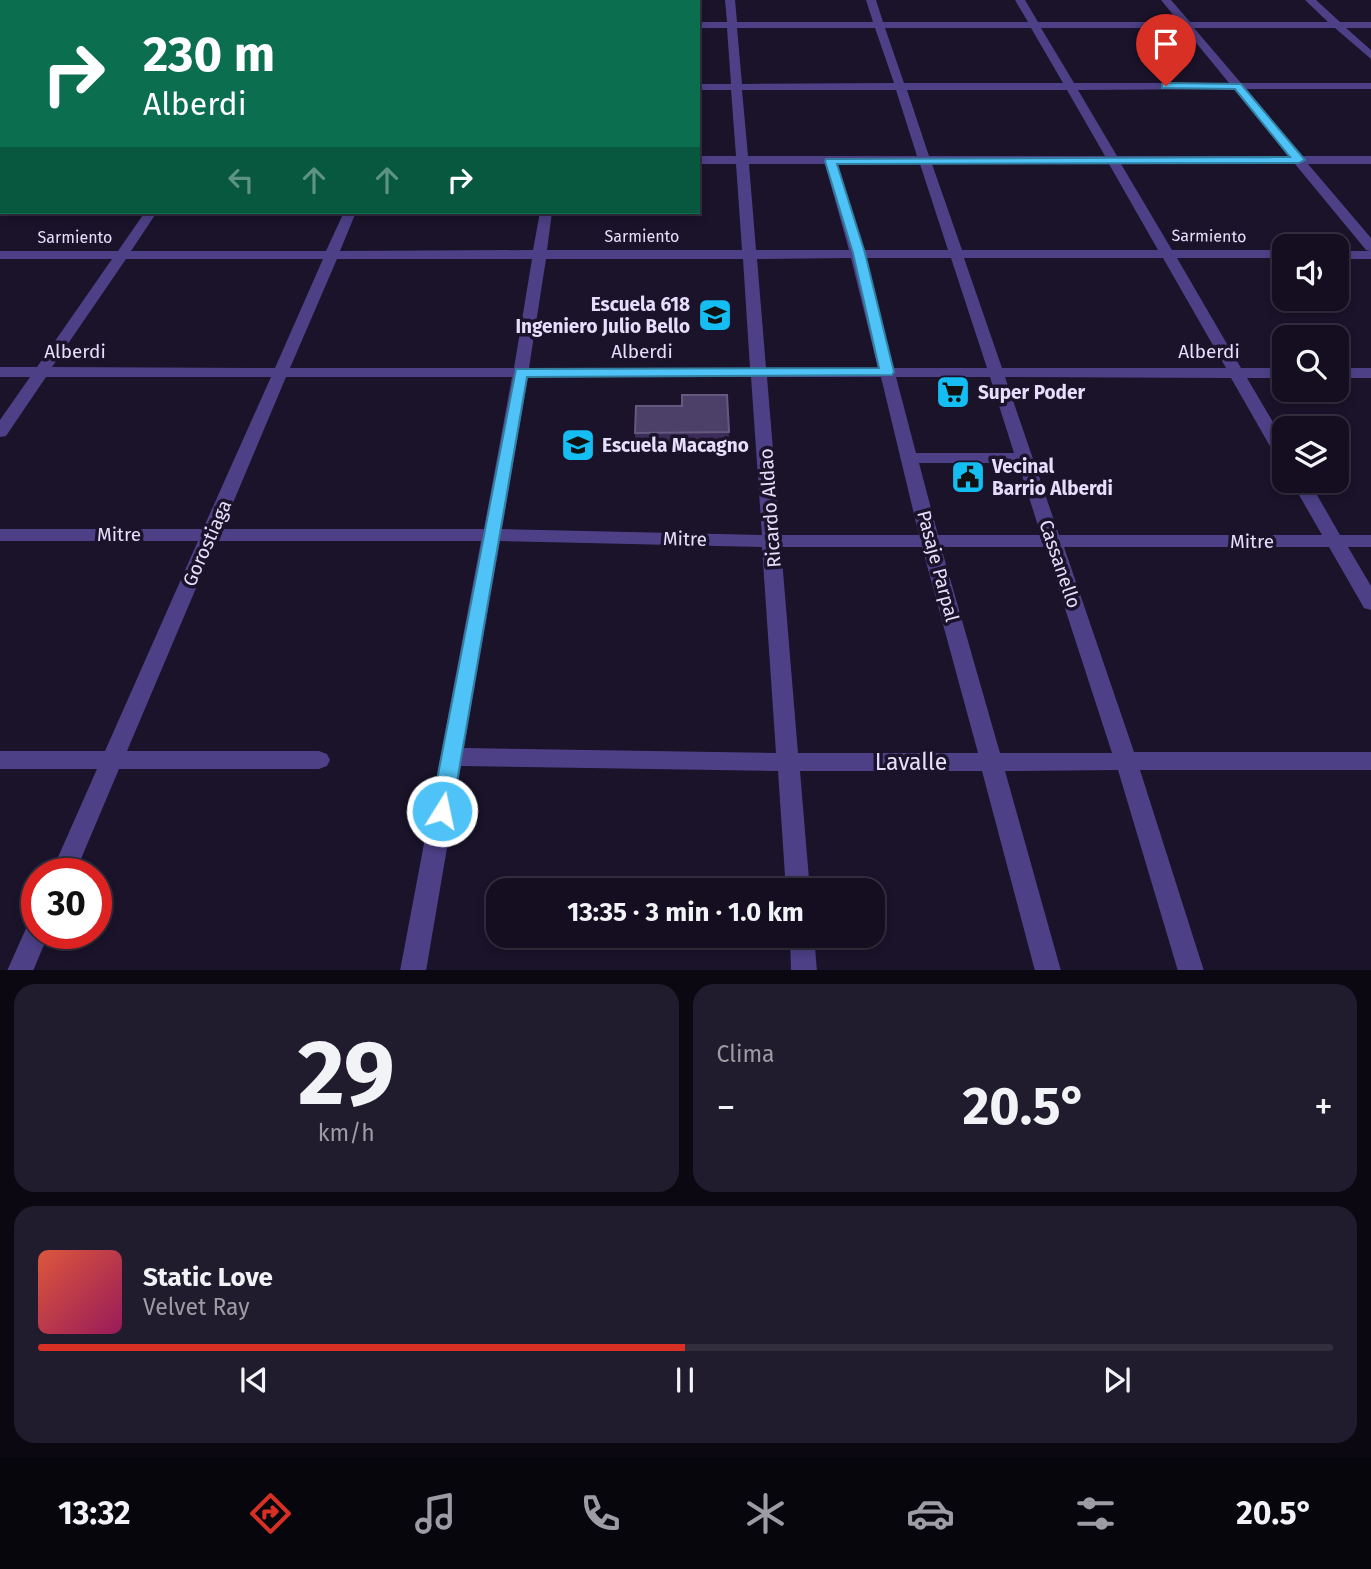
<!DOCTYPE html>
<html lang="es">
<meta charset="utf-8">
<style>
body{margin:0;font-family:"Fira Sans",sans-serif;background:#211c2d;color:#f1f3f6;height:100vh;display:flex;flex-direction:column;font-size:26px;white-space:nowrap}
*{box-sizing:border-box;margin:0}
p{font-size:23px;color:#9d9ca5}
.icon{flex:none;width:38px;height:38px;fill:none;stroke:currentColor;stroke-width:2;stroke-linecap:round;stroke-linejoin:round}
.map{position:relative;height:970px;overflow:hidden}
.drawer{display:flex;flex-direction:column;gap:14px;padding:14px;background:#0b0812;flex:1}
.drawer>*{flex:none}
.guide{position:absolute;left:0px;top:0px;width:700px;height:214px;box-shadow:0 4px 10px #0003,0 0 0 2px #332e3e;background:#0b6e4f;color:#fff;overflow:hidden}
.buttons{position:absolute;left:1272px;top:234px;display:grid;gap:14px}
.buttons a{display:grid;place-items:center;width:77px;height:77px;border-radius:14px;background:#140e20;box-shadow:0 4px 10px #0003,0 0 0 2px #332e3e;font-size:35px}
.speed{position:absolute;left:21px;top:858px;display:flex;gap:14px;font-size:35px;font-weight:700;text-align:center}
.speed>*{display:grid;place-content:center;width:91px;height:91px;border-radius:50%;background:#140e20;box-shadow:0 4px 10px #0003,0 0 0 2px #332e3e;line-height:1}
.speed .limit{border:10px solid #d22;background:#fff;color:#111}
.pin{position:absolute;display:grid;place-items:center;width:60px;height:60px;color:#fff;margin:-72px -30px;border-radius:50% 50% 50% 0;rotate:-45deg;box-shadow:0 0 7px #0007}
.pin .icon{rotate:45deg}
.me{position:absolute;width:77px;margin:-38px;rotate:10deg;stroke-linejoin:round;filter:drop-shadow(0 0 5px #0008)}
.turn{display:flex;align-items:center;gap:24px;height:147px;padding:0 28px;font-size:32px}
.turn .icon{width:91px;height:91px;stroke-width:2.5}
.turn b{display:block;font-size:49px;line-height:60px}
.lanes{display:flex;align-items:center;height:66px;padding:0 28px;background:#0003;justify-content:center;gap:35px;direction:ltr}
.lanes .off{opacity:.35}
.big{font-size:52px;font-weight:700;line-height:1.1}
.drawer .widget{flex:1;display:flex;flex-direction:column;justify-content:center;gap:10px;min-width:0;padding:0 24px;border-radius:21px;background:#211c2d}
.drawer .dial{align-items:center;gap:0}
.dial b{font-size:91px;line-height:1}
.song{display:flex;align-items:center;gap:21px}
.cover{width:84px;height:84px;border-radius:10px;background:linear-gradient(135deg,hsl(10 70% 55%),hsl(330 70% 35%))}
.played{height:7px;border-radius:4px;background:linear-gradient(90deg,#d93025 50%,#332e3e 50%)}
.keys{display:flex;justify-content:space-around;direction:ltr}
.heat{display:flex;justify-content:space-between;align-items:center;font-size:38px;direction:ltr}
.drawer .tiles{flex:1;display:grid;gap:14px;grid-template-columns:1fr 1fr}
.widget:last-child{grid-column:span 2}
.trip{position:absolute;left:486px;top:878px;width:399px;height:70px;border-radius:21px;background:#140e20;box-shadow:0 4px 10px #0003,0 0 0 2px #332e3e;font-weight:700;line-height:70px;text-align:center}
.tabs{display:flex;height:112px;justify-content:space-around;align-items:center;background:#08060d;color:#9d9ca5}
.tabs .icon{width:49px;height:49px}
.tabs .selected{color:#d93025}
.tabs b{font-size:32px;color:#f1f3f6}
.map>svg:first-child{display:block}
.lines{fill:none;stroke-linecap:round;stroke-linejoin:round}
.minor{fill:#4d4087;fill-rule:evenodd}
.wall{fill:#3b2d57}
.building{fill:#4d4068;stroke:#655980;stroke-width:2}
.route{fill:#4fc3f7;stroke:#337fa1;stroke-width:2}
.labels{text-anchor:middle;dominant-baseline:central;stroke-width:7;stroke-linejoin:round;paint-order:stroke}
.far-street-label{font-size:16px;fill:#e6defd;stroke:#1a132a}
.poi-label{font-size:19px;font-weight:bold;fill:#e6defd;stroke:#1a132a;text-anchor:start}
.street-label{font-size:19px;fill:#e6defd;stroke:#1a132a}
.near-street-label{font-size:23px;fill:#e6defd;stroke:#1a132a}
</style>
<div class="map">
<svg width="1371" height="971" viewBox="0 0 1371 971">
<rect width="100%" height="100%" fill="#1a132a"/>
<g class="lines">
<g class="minor">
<polygon points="0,0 9,0 2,2 2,5"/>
<polygon points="144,0 154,0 143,2"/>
<polygon points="286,0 296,0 285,2"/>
<rect x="434" y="0" width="10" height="2"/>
<polygon points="578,0 588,0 577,2"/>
<path d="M725,0H735L737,22H873L866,0H876L883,22H1028L1015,0H1025L1038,22H1179L1161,0H1171L1190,22H1328L1305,0H1316L1340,22H1371V28H1346L1371,50V59L1335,28H1194L1241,83H1371V89H1246L1302,156H1371V164H1308L1371,238V259H1337V251H1370L1366,250L1295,164H1121L1172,250H1284V258H1177L1241,368H1284V378H1247L1284,441V460L1275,455L1231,378L1005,377L1059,535H1322L1291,481H1309L1340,535H1371V547H1348L1371,586V610L1364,608L1329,547H1064L1134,752H1371V770H1140L1204,971H1178L1118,770L1005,771L1061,971H1035L982,771H800L810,891H786L778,771L461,766L426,971H400L481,541H216L127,751H319L327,754L330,760L327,766L319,769H119L75,873H51L97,769H0V751H105L198,541H0V529H203L271,377H46L6,436L0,437V420L30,377H0V367H37L112,259H0V251H118L145,212H157L131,251H326L344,212H356L340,251L533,250L540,212H552L547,250H742L736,164H698V156H736L731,90H698V84H731L727,28H698V22H727ZM737,28H875L894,83L742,84ZM885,28H1031L1063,83H904ZM1041,28H1184L1229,83H1074ZM1234,89L1289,156H1117L1078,90ZM742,90H896L917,156H748ZM907,90H1067L1105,156H929ZM749,164H825L849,250H756ZM837,164H920L948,250H863ZM932,164H1109L1158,250H962ZM851,258L878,368H766L757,259ZM865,258H951L987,368H894ZM964,258H1163L1226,368H1002ZM126,259H323L275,368L52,367ZM337,259H532L514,368H290ZM546,259H743L750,368H529ZM286,377H512L484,529H222ZM528,377H751L762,535L502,529ZM767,377H881L919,535H780ZM896,377H990L1014,453H916ZM919,463H1018L1041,535H938ZM500,541L762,547L776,753L464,748ZM781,547H922L978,753H798ZM941,547H1045L1112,753H1000Z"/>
<rect x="0" y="21" width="2" height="6"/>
<rect x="0" y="81" width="2" height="6"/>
<polygon points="2,152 2,161 0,162 0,153"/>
<rect x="1337" y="368" width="34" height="10"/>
<polygon points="37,921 37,933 49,933 33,971 7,971 28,924"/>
<polygon points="790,936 814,936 817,971 791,971"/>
</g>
</g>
<polygon class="wall" points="729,432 728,452 635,452 635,433"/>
<polygon class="building" points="682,395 727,395 729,432 635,433 636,406 682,406"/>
<polygon class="route" points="1166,83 1241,84 1305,160 1299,163 837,164 865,253 894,372 892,375 527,377 452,811 449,817 442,819 434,817 431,811 516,369 879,368 853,253 825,161 826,159 1290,157 1235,89 1162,88 1162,84"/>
<defs>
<g id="school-square" transform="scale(1.75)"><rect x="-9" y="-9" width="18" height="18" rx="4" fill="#14bef3" stroke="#1a132a"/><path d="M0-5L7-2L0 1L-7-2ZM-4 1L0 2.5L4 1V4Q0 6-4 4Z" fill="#111"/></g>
<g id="supermarket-square" transform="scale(1.75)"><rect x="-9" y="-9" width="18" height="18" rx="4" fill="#14bef3" stroke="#1a132a"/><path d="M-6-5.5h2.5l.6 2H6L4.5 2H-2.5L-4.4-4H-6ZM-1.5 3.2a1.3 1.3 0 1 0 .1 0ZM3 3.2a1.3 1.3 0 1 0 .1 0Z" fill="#111"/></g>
<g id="civic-square" transform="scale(1.75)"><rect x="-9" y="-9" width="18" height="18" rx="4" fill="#14bef3" stroke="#1a132a"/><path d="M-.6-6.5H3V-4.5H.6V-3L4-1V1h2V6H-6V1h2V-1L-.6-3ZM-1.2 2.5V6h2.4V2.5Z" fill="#111"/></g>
</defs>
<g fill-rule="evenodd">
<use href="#school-square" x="715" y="315"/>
<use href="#supermarket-square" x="953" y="392"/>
<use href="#school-square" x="578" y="445"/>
<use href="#civic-square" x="968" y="477"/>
</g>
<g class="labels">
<g class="far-street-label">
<text x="642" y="236">Sarmiento</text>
<text transform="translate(1209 236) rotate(1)">Sarmiento</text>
<text x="75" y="237">Sarmiento</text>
</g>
<g class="poi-label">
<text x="690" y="304" text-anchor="end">Escuela 618<tspan x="690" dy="22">Ingeniero Julio Bello</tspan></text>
<text x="978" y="392">Super Poder</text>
<text x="602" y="445">Escuela Macagno</text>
<text x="992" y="466">Vecinal<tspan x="992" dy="22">Barrio Alberdi</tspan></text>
</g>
<g class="street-label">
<text x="75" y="351">Alberdi</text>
<text x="642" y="351">Alberdi</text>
<text x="1209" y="351">Alberdi</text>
<text transform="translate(770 508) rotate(-94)">Ricardo Aldao</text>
<text x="119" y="534">Mitre</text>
<text transform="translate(685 539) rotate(1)">Mitre</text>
<text x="1252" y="541">Mitre</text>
<text transform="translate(207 543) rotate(-66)">Gorostiaga</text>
<text transform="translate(1060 564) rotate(71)">Cassanello</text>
<text transform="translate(938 566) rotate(75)">Pasaje Parpal</text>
</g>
<g class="near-street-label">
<text x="911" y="762">Lavalle</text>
</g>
</g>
</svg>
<div class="buttons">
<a><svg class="icon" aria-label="sound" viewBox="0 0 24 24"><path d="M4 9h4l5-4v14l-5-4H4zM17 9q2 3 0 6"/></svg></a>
<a><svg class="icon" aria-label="search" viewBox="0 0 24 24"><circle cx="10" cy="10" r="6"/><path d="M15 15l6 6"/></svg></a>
<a><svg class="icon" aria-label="layers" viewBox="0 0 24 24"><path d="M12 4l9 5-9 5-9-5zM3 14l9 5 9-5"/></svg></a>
</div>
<div class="speed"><div class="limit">30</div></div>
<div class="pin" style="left:1166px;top:86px;background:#d93025"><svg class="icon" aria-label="arrive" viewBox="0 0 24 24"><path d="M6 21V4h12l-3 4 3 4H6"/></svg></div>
<svg class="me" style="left:442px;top:811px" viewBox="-20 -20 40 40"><circle r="17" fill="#4fc3f7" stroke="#fff" stroke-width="3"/><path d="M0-11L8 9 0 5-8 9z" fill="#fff"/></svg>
<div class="trip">13:35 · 3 min · 1.0 km</div>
<div class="guide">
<div class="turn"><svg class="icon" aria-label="right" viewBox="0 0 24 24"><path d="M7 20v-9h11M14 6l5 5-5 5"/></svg><div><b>230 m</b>Alberdi</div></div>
<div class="lanes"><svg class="icon off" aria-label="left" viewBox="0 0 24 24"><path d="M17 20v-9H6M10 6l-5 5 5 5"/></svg><svg class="icon off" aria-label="ahead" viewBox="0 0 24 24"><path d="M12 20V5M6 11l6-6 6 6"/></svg><svg class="icon off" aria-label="ahead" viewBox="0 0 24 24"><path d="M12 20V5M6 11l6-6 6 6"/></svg><svg class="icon" aria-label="right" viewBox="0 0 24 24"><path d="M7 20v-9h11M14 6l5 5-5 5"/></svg></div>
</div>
</div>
<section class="drawer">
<div class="tiles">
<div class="widget dial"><b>29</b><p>km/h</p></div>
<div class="widget"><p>Clima</p>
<div class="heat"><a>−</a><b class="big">20.5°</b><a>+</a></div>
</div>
<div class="widget">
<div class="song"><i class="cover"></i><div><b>Static Love</b><p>Velvet Ray</p></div></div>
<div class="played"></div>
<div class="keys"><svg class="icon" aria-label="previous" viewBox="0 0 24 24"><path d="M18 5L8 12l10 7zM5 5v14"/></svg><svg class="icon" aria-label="pause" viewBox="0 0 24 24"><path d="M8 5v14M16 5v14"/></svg><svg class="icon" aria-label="next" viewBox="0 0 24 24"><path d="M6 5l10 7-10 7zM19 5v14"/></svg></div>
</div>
</div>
</section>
<nav class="tabs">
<b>13:32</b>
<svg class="icon selected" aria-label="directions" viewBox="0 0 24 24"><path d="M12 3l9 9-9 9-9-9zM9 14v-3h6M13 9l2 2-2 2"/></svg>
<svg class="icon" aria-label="music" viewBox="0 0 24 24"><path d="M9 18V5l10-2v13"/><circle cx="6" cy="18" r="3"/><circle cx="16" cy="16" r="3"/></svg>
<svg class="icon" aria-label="phone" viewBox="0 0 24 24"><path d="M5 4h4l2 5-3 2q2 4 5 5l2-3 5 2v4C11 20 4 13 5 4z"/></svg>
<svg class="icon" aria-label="climate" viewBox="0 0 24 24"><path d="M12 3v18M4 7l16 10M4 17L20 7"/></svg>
<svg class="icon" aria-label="car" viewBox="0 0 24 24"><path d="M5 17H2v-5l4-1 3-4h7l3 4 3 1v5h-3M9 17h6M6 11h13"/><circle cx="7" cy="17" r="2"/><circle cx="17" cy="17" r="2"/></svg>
<svg class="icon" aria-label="filters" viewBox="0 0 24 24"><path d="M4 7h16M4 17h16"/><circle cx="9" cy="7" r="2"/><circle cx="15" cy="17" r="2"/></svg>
<b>20.5°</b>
</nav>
